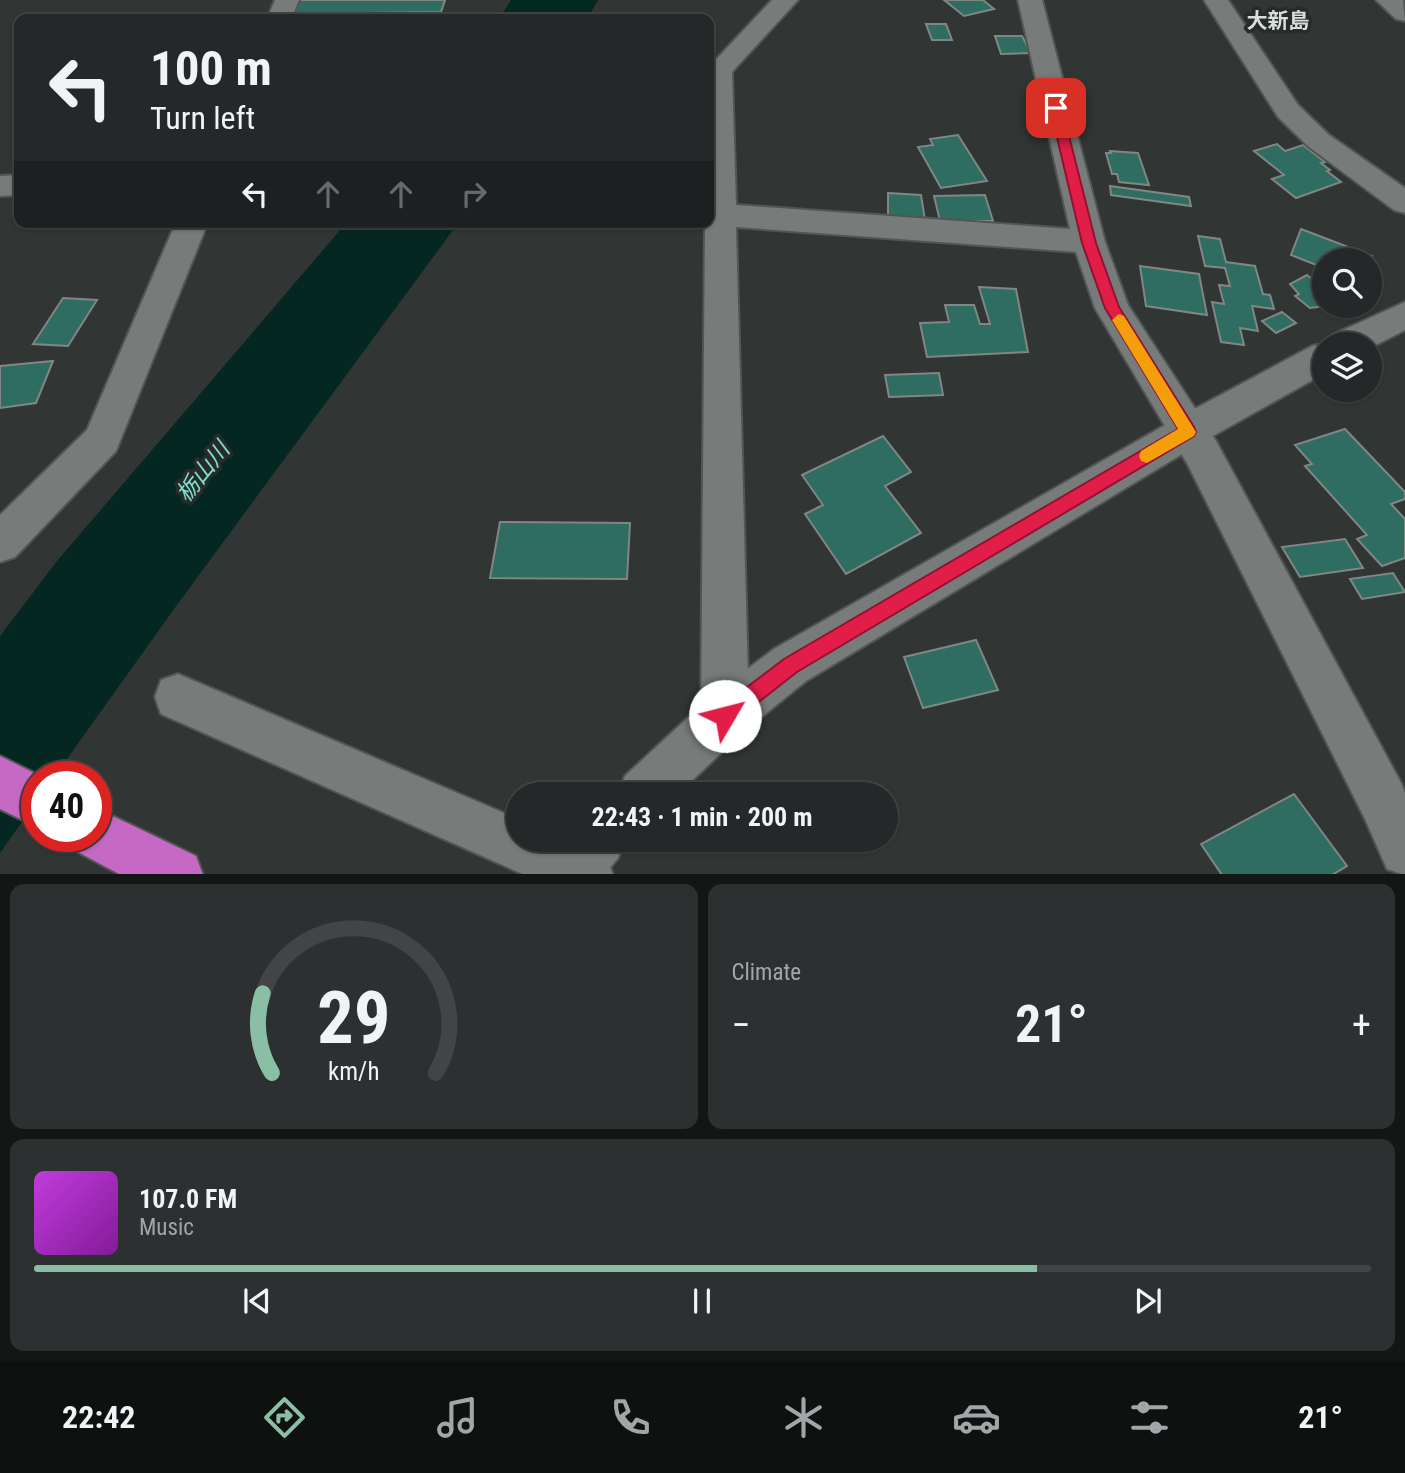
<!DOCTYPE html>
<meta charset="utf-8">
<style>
body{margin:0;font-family:"Roboto Condensed","Noto Sans JP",sans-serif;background:#2d3030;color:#f1f3f6;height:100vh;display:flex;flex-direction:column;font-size:26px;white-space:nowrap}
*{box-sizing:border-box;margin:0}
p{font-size:23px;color:#a3a6a8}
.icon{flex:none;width:38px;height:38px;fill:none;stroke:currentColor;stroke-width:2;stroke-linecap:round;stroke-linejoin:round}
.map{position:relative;height:874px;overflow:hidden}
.sheet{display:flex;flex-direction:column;gap:10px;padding:10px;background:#141616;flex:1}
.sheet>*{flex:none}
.guide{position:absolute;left:14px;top:14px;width:700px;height:214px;border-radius:14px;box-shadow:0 2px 5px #0004,0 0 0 2px #424445;background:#252828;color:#f1f3f6;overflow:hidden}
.tools{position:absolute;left:1312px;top:248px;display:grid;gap:14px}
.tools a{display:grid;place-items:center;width:70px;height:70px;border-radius:50%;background:#252828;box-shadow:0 2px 5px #0004,0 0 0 2px #424445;font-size:35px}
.speed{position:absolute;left:21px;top:761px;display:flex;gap:14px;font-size:35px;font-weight:700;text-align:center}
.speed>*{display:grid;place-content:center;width:91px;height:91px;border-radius:50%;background:#252828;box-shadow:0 2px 5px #0004,0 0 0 2px #424445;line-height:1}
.speed .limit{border:10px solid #d22;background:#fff;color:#111}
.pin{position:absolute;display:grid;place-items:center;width:60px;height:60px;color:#fff;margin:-30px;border-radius:14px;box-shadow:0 4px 10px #0006}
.me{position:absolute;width:77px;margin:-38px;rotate:53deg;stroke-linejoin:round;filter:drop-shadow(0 0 5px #0008)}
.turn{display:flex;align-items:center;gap:24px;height:147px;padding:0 21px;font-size:32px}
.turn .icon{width:91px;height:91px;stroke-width:2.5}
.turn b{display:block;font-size:49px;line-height:60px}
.lanes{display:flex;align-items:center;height:66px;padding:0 21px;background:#0003;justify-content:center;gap:35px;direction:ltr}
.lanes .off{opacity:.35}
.big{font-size:52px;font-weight:700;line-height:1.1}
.sheet .widget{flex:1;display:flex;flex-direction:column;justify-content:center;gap:10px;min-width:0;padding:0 24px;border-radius:14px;background:#2d3030}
.sheet .dial{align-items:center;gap:0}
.dial svg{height:182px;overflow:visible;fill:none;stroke:#424445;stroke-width:7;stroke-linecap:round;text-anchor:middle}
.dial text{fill:#f1f3f6;stroke:none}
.song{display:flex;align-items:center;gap:21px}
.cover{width:84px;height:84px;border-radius:10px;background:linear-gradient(135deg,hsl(290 70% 55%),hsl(290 70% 35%))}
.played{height:7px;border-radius:4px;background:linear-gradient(90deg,#8abfa5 75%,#424445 75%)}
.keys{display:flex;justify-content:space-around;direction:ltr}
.heat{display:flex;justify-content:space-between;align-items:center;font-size:38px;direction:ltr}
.sheet .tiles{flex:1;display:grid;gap:10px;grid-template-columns:1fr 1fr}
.widget:last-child{grid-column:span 2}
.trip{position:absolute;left:506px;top:782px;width:392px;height:70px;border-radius:35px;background:#252828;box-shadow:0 2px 5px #0004,0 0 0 2px #424445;font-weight:700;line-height:70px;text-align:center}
.dock{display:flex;height:112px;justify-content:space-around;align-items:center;background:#0f1010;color:#a3a6a8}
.dock .icon{width:49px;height:49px}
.dock .selected{color:#8abfa5}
.dock b{font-size:32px;color:#f1f3f6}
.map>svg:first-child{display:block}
.water{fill:#052722}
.building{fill:#2f6c62;stroke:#808684;stroke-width:2}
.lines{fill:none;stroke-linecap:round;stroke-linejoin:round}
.minor-casing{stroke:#515554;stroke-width:4}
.tertiary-casing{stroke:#515554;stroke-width:4}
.motorway-casing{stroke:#515554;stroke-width:4}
.minor{fill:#777c7b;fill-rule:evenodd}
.tertiary{fill:#777c7b;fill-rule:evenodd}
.motorway{fill:#c669c4;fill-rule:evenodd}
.route{fill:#e11d48;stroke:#92132f;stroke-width:2}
.slow{fill:#f59e0b}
.labels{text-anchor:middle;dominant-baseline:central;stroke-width:7;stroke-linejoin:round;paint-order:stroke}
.far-quarter-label{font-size:21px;font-weight:bold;fill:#d7dedc;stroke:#272c2b}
.water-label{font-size:23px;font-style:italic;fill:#80e0cf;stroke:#272c2b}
</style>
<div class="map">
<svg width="1405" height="875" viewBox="0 0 1405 875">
<rect width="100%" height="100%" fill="#313635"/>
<g class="water">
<polygon points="511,0 598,0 587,19 499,19"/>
<polygon points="347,222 459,222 174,609 54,777 37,777 37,801 0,853 0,636 57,561"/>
</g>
<g class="building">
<polygon points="298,0 445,0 441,12 291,14"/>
<polygon points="944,0 983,0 994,9 964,16"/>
<polygon points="926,24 946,24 952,40 932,40"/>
<polygon points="995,36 1022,36 1031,53 1001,54"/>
<polygon points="958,135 987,181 941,188 918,147 933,145 930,139"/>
<polygon points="1277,144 1285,151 1303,145 1325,162 1321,163 1330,170 1327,171 1341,182 1296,198 1272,179 1284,175 1254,151"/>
<polygon points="1110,151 1138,153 1149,185 1119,182 1117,174 1112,174 1106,153 1111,153"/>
<polygon points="1110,186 1189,197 1191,206 1111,195"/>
<polygon points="888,193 921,195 925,220 888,218"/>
<polygon points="985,195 993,221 940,221 934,196"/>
<polygon points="1301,229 1372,256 1370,261 1325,261 1325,272 1322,271 1324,268 1291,255"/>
<polygon points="1198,236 1220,239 1226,262 1255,266 1263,294 1270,295 1274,309 1252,306 1258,331 1240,328 1244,345 1221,342 1212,302 1224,304 1219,285 1230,286 1225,268 1205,266"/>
<polygon points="1140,266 1199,274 1207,315 1146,306"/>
<polygon points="1307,275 1325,289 1325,306 1310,308 1295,296 1299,294 1290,284"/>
<polygon points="979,287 1016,289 1028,352 927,357 920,323 949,322 945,305 974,305 980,324 990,324"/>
<polygon points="63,298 97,300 68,346 33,344"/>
<polygon points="1282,312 1296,323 1276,333 1262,321"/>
<polygon points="53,361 36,403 0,408 0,366"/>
<polygon points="939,373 943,395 889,397 885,375"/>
<polygon points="1345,429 1405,492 1405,499 1391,504 1405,519 1405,558 1382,566 1357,539 1367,535 1305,466 1312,464 1295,445"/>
<polygon points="883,436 911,472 885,486 921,533 846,574 805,514 823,505 802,475"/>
<polygon points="500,522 630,523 627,579 490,578"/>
<polygon points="1345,539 1363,568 1300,577 1282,547"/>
<polygon points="1393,573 1405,592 1362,599 1350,579"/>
<polygon points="976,640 998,690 923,708 904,657"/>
<polygon points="1294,794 1347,866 1332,875 1222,875 1201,844"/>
</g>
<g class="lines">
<g class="minor-casing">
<g id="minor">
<polygon points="275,0 299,0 291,19 267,19"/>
<polygon points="772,0 798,0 732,72 736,205 1070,229 1018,0 1042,0 1105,242 1128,305 1216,441 1401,783 1405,793 1405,875 1387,869 1365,819 1188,465 1095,308 1076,252 736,227 749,716 742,733 725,740 708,733 701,716 705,222 709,222 709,67"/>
<polygon points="1204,0 1228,0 1298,105 1329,135 1405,188 1405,213 1394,210 1309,147 1278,117"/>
<polygon points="1376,0 1403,0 1405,21 1396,19"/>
<polygon points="19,175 19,195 0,196 0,176"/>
<polygon points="176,222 208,222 116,451 15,557 0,562 0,515 87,430"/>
<polygon points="178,674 518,819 518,840 567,840 606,856 613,875 525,875 161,714 155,697 161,680"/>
</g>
</g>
<g class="tertiary-casing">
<g id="tertiary">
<polygon points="1405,302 1405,330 1370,348 1370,345 1325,345 1325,373 1202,442 806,681 742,733 678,794 618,794 625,776 708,699 774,649 1174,420 1312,346 1328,343 1332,335"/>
<polygon points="565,840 626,840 618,858 604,875 542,875 549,856"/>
</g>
</g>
<g class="motorway-casing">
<g id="motorway">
<polygon points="0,756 42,777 37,777 37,827 0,809"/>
<polygon points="96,808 196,856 203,875 121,875 78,852 71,836 96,836"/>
</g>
</g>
<use href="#minor" class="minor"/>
<use href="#tertiary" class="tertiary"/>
<use href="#motorway" class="motorway"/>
</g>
<polygon class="route" points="1056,104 1062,108 1096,243 1119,307 1194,427 1196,432 1194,436 797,672 732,723 725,725 718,723 715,716 718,709 784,659 1178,429 1105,308 1082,243 1050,108"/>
<polygon class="slow" points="1119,314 1124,316 1196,432 1194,436 1147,463 1141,461 1139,456 1141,451 1178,429 1112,320"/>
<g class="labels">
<g class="far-quarter-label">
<text x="1278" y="21">大新島</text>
</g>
<g class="water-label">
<text transform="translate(203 472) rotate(-51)">栃山川</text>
</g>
</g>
</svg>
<div class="tools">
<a><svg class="icon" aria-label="search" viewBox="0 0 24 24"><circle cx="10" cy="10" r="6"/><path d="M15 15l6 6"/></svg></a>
<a><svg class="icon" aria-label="layers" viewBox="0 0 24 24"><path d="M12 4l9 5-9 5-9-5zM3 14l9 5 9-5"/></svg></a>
</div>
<div class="speed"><div class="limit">40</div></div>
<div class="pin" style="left:1056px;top:108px;background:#d93025"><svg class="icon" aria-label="arrive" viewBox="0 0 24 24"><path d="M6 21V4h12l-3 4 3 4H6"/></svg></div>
<svg class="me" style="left:725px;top:716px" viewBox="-20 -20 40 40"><circle r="19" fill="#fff"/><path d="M0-13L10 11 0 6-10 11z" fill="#e11d48"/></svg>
<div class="trip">22:43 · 1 min · 200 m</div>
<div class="guide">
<div class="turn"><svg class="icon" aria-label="left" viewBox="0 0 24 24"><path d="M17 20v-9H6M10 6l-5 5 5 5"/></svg><div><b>100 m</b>Turn left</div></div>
<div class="lanes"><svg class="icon" aria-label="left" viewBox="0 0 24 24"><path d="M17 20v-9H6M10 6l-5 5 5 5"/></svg><svg class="icon off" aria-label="ahead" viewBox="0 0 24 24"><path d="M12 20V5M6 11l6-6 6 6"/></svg><svg class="icon off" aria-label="ahead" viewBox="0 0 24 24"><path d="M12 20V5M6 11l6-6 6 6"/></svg><svg class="icon off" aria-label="right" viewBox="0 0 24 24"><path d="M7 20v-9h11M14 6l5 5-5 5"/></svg></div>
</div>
</div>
<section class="sheet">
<div class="tiles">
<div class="widget dial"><svg viewBox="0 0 100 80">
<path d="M14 69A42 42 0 1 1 86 69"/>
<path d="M14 69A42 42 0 0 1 10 34" stroke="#8abfa5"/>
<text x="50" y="56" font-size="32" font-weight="700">29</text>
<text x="50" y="72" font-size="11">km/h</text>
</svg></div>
<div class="widget"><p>Climate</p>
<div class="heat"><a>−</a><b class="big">21°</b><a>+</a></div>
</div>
<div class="widget">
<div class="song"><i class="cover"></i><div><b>107.0 FM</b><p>Music</p></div></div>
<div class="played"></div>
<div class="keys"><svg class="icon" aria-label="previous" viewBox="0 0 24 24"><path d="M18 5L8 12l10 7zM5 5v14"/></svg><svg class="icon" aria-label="pause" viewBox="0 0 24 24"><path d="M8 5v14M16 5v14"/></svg><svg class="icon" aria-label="next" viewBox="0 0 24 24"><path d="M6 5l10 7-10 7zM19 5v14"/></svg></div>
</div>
</div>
</section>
<nav class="dock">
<b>22:42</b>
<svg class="icon selected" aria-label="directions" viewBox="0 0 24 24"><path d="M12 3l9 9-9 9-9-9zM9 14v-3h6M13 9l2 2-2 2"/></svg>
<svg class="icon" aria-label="music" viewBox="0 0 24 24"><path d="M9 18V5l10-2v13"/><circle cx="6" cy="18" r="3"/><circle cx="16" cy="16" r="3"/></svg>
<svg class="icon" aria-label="phone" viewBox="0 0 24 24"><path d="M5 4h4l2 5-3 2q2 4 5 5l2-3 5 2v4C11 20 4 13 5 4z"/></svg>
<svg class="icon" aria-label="climate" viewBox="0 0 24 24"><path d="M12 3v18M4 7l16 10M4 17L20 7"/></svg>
<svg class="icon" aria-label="car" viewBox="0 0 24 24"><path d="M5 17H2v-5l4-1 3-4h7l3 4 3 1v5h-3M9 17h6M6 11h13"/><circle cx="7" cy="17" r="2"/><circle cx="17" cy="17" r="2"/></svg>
<svg class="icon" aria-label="filters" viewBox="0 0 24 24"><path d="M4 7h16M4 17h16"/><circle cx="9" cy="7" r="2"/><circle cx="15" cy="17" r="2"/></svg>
<b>21°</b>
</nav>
